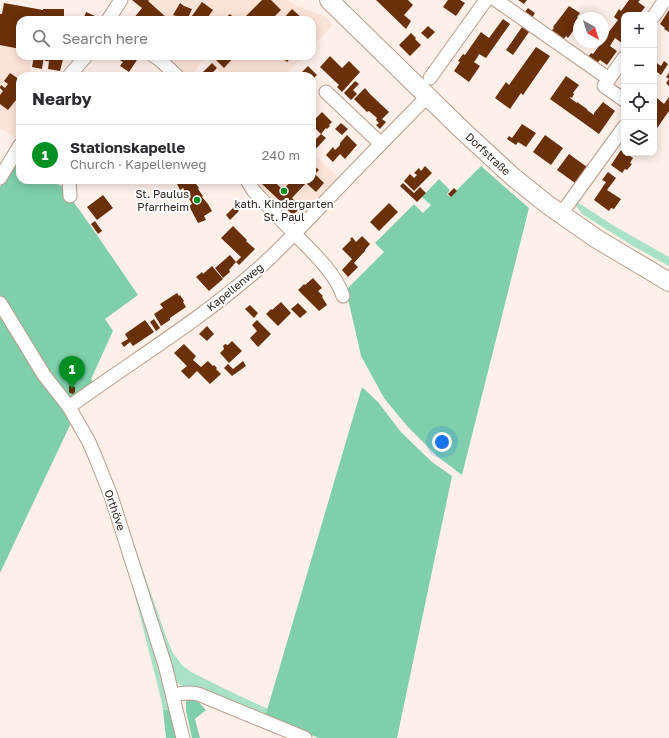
<!DOCTYPE html>
<html lang="en">
<head>
<meta charset="utf-8">
<style>
  :root { --surface:#fff; --page:#f7f7f7; --text:#2b2b33; --muted:#7c7c81; --line:#e1e1e2; --accent:#009023 }
  body { margin:0; font-family:"Golos Text",sans-serif; background:var(--page); color:var(--text) }
  .controls { position:absolute; right:12px; top:12px; display:grid; overflow:hidden; border-radius:8px; box-shadow:0 2px 10px #0003 }
  .controls button { width:36px; height:36px; display:grid; place-items:center; padding:0; border:0; border-bottom:1px solid var(--line); background:var(--surface); color:var(--text); font:20px sans-serif }
  .compass { position:absolute; left:573px; top:12px; width:36px; height:36px; border-radius:50%; background:var(--surface); box-shadow:0 2px 10px #0003; rotate:141deg }
  .you { position:absolute; left:442px; top:442px; width:14px; height:14px; margin:-10px; border:3px solid #fff; border-radius:50%; background:#1a73e8; box-shadow:0 0 0 6px #1a73e833 }
  .badge { display:grid; place-items:center; width:26px; height:26px; border-radius:50%; background:var(--accent); color:#fff; font-size:13px; font-weight:700 }
  .pin { position:absolute; translate:-50% -33px; filter:drop-shadow(0 1px 2px #0008) }
  .pin::after { content:''; position:absolute; top:21px; width:14px; height:12px; background:inherit; clip-path:polygon(0 0,100% 0,50% 100%) }
  .list { margin:0; padding:0; list-style:none }
  h2 { display:flex; justify-content:space-between; align-items:center; height:52px; margin:0; padding:0 16px; font-size:17px }
  h2 small { font-size:13px; font-weight:400; color:var(--muted) }
  .list li { display:grid; grid-template-columns:26px 1fr auto; gap:12px; align-items:center; box-sizing:border-box; height:60px; padding:0 16px; border-top:1px solid var(--line) }
  .list b { display:block; font-size:15px; white-space:nowrap }
  .list p { margin:0; font-size:13px; white-space:nowrap; color:var(--muted) }
  .list em { font-size:13px; font-style:normal; color:var(--muted) }
  .icon { flex:none; width:22px; height:22px; fill:none; stroke:currentColor; stroke-width:2; stroke-linecap:round; stroke-linejoin:round }
  .map { position:relative; flex:none; width:669px; height:738px; overflow:hidden }
  .search { position:absolute; background:var(--surface); box-shadow:0 2px 10px #0003; left:16px; top:16px; width:300px; height:44px; display:flex; align-items:center; gap:10px; box-sizing:border-box; padding:0 14px; border-radius:12px; color:var(--muted); font-size:15px }
  .panel { position:absolute; background:var(--surface); box-shadow:0 2px 10px #0003; left:16px; top:72px; width:300px; height:112px; border-radius:12px }
  .map>svg:first-child { display:block }
  .built { fill:#fce3d7 }
  .green { fill:#a9e1c6 }
  .forest { fill:#7ecfaa }
  .building { fill:#6a3009 }
  .lines { fill:none; stroke-linecap:round; stroke-linejoin:round }
  .street-casing { stroke:#ba9b8b; stroke-width:15 }
  .secondary-casing { stroke:#ba9b8b; stroke-width:20 }
  .street { stroke:#fff; stroke-width:13 }
  .secondary { stroke:#fff; stroke-width:18 }
  .poi-dot { fill:#009023; stroke:#fff; stroke-width:1.5 }
  .labels { text-anchor:middle; stroke-width:4; stroke-linejoin:round; paint-order:stroke }
  .street-label { font-size:11px; fill:#2d211b; stroke:#fff }
  .poi-label { font-size:11px; fill:#2d211b; stroke:#fff; text-anchor:end }
</style>
</head>
<body>
<div class="map">
<svg width="669" height="738" viewBox="0 0 669 738">
  <rect width="100%" height="100%" fill="#fef0e9"/>
  <g class="built">
    <path d="M133,0H288L297,6L324,16L333,25L312,47V20H156L131,2Z"/>
    <path d="M3,3L33,8V20H20V56H31L30,72L40,76H20V136L18,139L0,128V13H1Z"/>
    <path d="M165,56H303L284,76H230L225,71L222,73L205,57L191,76H186Z"/>
    <path d="M312,152L339,178L299,220L296,222L290,220L258,187L254,180H312Z"/>
  </g>
  <g class="green">
    <path d="M577,202L616,227L669,257V266L633,246L582,214L576,206Z"/>
    <path d="M90,438L95,439L113,485L167,639L173,653L182,665L191,672L223,688L268,709L265,719L180,685L173,679Z"/>
    <path d="M96,465L174,710H163L161,699L124,553Z"/>
  </g>
  <g class="forest">
    <path d="M17,160L20,162V180H50L63,187L97,235L138,295L105,319L113,331L91,379L94,384L69,399L48,373L0,297V187Z"/>
    <path d="M481,166L529,208L462,475L438,457L407,426L384,398L361,356L346,290L384,252L375,243L414,204L423,213L431,205L422,197L439,179L450,190L447,194L450,197Z"/>
    <path d="M0,311L72,421L0,573Z"/>
    <path d="M362,387L378,402L401,432L432,462L452,476L397,738H319L265,717Z"/>
    <path d="M190,698H195L206,710L195,719L200,738H192L186,711V701Z"/>
    <path d="M163,710H171L177,738H166Z"/>
  </g>
  <g class="building">
    <path d="M132,0H149L148,1L167,18L165,20H134L133,19L142,8Z"/>
    <path d="M262,0H271L281,10L271,20H242Z"/>
    <path d="M376,0H408L413,5L404,15L411,21L406,29Z"/>
    <path d="M448,0H460L465,3L456,16L443,7Z"/>
    <path d="M518,0H527L524,4Z"/>
    <path d="M629,0H640L638,2L645,7L639,15H624V40L622,43L615,38L610,46L617,51L607,65L600,60L597,63L588,57L591,53L593,54L602,42H603V37L604,36L605,37L608,33L618,20L614,17L619,9L621,11Z"/>
    <path d="M202,2L213,10L206,20H189Z"/>
    <path d="M4,3L43,10V9H64V20H42V19L33,17V20H20V49L0,45V14H2Z"/>
    <path d="M180,3L184,6L192,9L187,20L173,15Z"/>
    <path d="M569,6L580,13L577,17L579,18V23L578,24L579,25V28L578,29L576,27L568,38L566,36L563,40L551,31L554,28L553,27Z"/>
    <path d="M528,8L535,13L532,18L525,12Z"/>
    <path d="M292,9L304,20H286L284,18Z"/>
    <path d="M669,10V32L664,29L665,28L660,24Z"/>
    <path d="M86,12L102,19L101,20H83Z"/>
    <path d="M230,14L236,20H223Z"/>
    <path d="M503,19L510,24L486,58L479,54L477,58L474,62L480,66L469,82L454,71L460,62L458,61L463,54L465,55L481,32L489,38Z"/>
    <path d="M428,26L435,32L428,39L421,33Z"/>
    <path d="M522,27L529,32L513,55L506,50Z"/>
    <path d="M411,33L416,38L415,39L421,45L410,56L399,45Z"/>
    <path d="M536,47L550,56L523,95L521,93L510,109L495,98L506,82L509,85Z"/>
    <path d="M34,56H44L42,69L32,67Z"/>
    <path d="M46,56H64L60,71L48,69L49,61H45Z"/>
    <path d="M111,56H138L139,57L129,72L120,66L123,62L115,57L114,58Z"/>
    <path d="M212,56H235L224,68Z"/>
    <path d="M280,56H293L287,62Z"/>
    <path d="M330,56L342,68L349,61L360,72L342,92L337,87L339,85L320,67Z"/>
    <path d="M654,61L661,66L664,61L668,64L661,75L657,72L654,76Z"/>
    <path d="M212,63L217,68L210,75L211,76H199Z"/>
    <path d="M308,66L317,75L312,80V76H302L300,74Z"/>
    <path d="M10,73L20,80V103L16,100L8,110L0,104V95L3,91L0,88V87L1,85L5,88L8,84L4,81Z"/>
    <path d="M669,73V86L666,83L669,79L666,77Z"/>
    <path d="M566,76L579,85L573,93L574,94L572,98L571,97L570,98L577,103V102L587,109V110L594,115V113L603,102L615,111L599,134L550,99Z"/>
    <path d="M355,81L359,84L353,90L357,94L351,100L344,93Z"/>
    <path d="M365,88L370,94L389,112L382,119L386,122L380,129L376,125L379,123L376,120L377,118L369,111L367,112L354,99Z"/>
    <path d="M669,97V111L655,131L657,132L654,136V102L657,98L664,104Z"/>
    <path d="M322,112L332,122L329,125L330,126L327,129L326,128L321,134L326,138L312,153V143L321,134L312,125V122Z"/>
    <path d="M341,123L348,129L342,135L335,129Z"/>
    <path d="M522,124L536,133L526,147L518,142L516,145L507,139L509,136L512,138Z"/>
    <path d="M347,135L357,145L345,159L340,154L333,162L326,155L333,147L335,150L340,145V143Z"/>
    <path d="M545,135L563,148L551,165L533,152Z"/>
    <path d="M621,150L633,158L630,163L632,164L627,170L625,169L622,173L611,165Z"/>
    <path d="M569,154L587,167L575,183L557,170Z"/>
    <path d="M312,164L319,170L315,174L324,183L316,192L306,183L292,198L301,207L293,215L279,202L280,201L262,184L266,180H273L283,190L292,180H312Z"/>
    <path d="M425,166L432,173L414,191L404,181L410,174L414,178L417,175L414,173L419,168L421,171Z"/>
    <path d="M608,172L616,178L607,190L621,199L614,209L611,208L609,211L594,200L606,182L602,180Z"/>
    <path d="M183,180H193L199,188L198,189L203,196L202,197L208,204L212,211L204,216L206,220L198,223L189,206L192,204L183,188L180,190L177,184Z"/>
    <path d="M403,183L414,193L420,187L426,193L417,202L400,186Z"/>
    <path d="M454,188L457,191L451,197L448,194Z"/>
    <path d="M103,195L113,208L97,220L87,207Z"/>
    <path d="M389,203L398,212L379,231L370,222Z"/>
    <path d="M234,207L239,211L230,220L226,215Z"/>
    <path d="M95,221L102,231L98,234L91,224Z"/>
    <path d="M233,226L247,240L246,241L255,249L239,265L236,262L229,270L230,272L223,278L215,268L230,255L236,262L241,257L221,238Z"/>
    <path d="M362,236L370,244L365,250V251L354,263L358,267L348,277L342,270L352,259L342,249L351,240L350,239L352,237L356,242Z"/>
    <path d="M212,266L223,279L209,291L196,277L202,272L203,274Z"/>
    <path d="M313,278L322,288L318,291L323,296L322,297L327,305L319,311L298,290L304,284L305,285Z"/>
    <path d="M177,293L179,296L180,295L184,301L183,302L186,307L170,318V320L161,326L154,314L163,308L160,304Z"/>
    <path d="M281,302L291,313L278,326L266,314L271,309L272,310Z"/>
    <path d="M298,303L307,312L300,318L291,309Z"/>
    <path d="M250,305L258,313L254,318L245,309Z"/>
    <path d="M154,319L160,328L156,331L150,322Z"/>
    <path d="M145,320L154,332L133,346L130,342L124,347L121,343L128,339L125,334Z"/>
    <path d="M257,320L271,334L258,347L250,338L257,331L252,325Z"/>
    <path d="M207,326L214,334L207,341L199,334Z"/>
    <path d="M232,341L242,351L229,363L220,353L224,349L223,346L225,344L228,345Z"/>
    <path d="M184,344L196,356L193,360L201,367L208,361L213,366L214,365L217,368L216,369L221,374L210,384L197,371L189,379L181,371L187,366L174,353Z"/>
    <path d="M243,361L246,366L232,376L224,368L228,364L233,369Z"/>
    <path d="M69,386L75,387V392L73,394L70,393L69,392Z"/>
  </g>
  <g class="lines">
    <g class="street-casing">
      <g id="street">
        <path d="M496,0L609,79"/>
        <path d="M654,16L665,0"/>
        <path d="M108,20L121,0"/>
        <path d="M154,56L160,60L177,76"/>
        <path d="M624,58L604,86L624,100"/>
        <path d="M69,76L86,56"/>
        <path d="M430,78L486,0"/>
        <path d="M326,92L381,144"/>
        <path d="M0,178L20,145"/>
        <path d="M69,180L70,196"/>
        <path d="M247,180L253,190C265,203 277,216 289,228C307,247 335,271 343,296"/>
        <path d="M561,214L624,127"/>
        <path d="M0,303L44,375L69,407L89,442L95,456L111,496L165,665L183,738"/>
        <path d="M69,407C132,361 199,321 258,269C288,242 315,212 343,183C371,154 399,125 428,96"/>
        <path d="M173,695C182,693 189,692 198,694L305,738"/>
      </g>
    </g>
    <g class="secondary-casing">
      <path id="secondary" d="M329,0L461,129L513,177L548,205L597,239L669,282"/>
    </g>
    <use href="#street" class="street"/>
    <use href="#secondary" class="secondary"/>
  </g>
  <g class="poi-dot">
    <circle cx="284" cy="191" r="4"/>
    <circle cx="197" cy="200" r="4"/>
  </g>
  <g class="labels">
    <g class="street-label">
      <text transform="translate(488 154) rotate(43)" y="4">Dorfstraße</text>
      <text transform="translate(235 287) rotate(-39)" y="4">Kapellenweg</text>
      <text transform="translate(115 510) rotate(71)" y="4">Orthöve</text>
    </g>
    <g class="poi-label">
      <text x="189" y="198">St. Paulus<tspan x="189" dy="13">Pfarrheim</tspan></text>
      <text x="284" y="208" text-anchor="middle">kath. Kindergarten<tspan x="284" dy="13">St. Paul</tspan></text>
    </g>
  </g>
</svg>
<div class="controls">
<button>+</button>
<button>−</button>
<button><svg class="icon" aria-label="locate" viewBox="0 0 24 24"><circle cx="12" cy="12" r="6"/><path d="M12 2v4M12 18v4M2 12h4M18 12h4"/></svg></button>
<button><svg class="icon" aria-label="layers" viewBox="0 0 24 24"><path d="M12 4l9 5-9 5-9-5zM3 14l9 5 9-5"/></svg></button>
</div>
<svg class="compass" viewBox="-18 -18 36 36"><path d="M0-13l5 13h-10z" fill="#e53935"/><path d="M0 13l5-13h-10z" fill="#7c7c81"/></svg>
<div class="you"></div>
<div class="pin badge" style="left:72px;top:389px">1</div>
<div class="search"><svg class="icon" aria-label="search" viewBox="0 0 24 24"><circle cx="10" cy="10" r="6"/><path d="M15 15l6 6"/></svg>Search here</div>
<section class="panel">
<h2>Nearby<small></small></h2>
<ul class="list">
<li><span class="badge">1</span><div><b>Stationskapelle</b><p>Church · Kapellenweg</p></div><em>240 m</em></li>
</ul>
</section>
</div>
</body>
</html>
